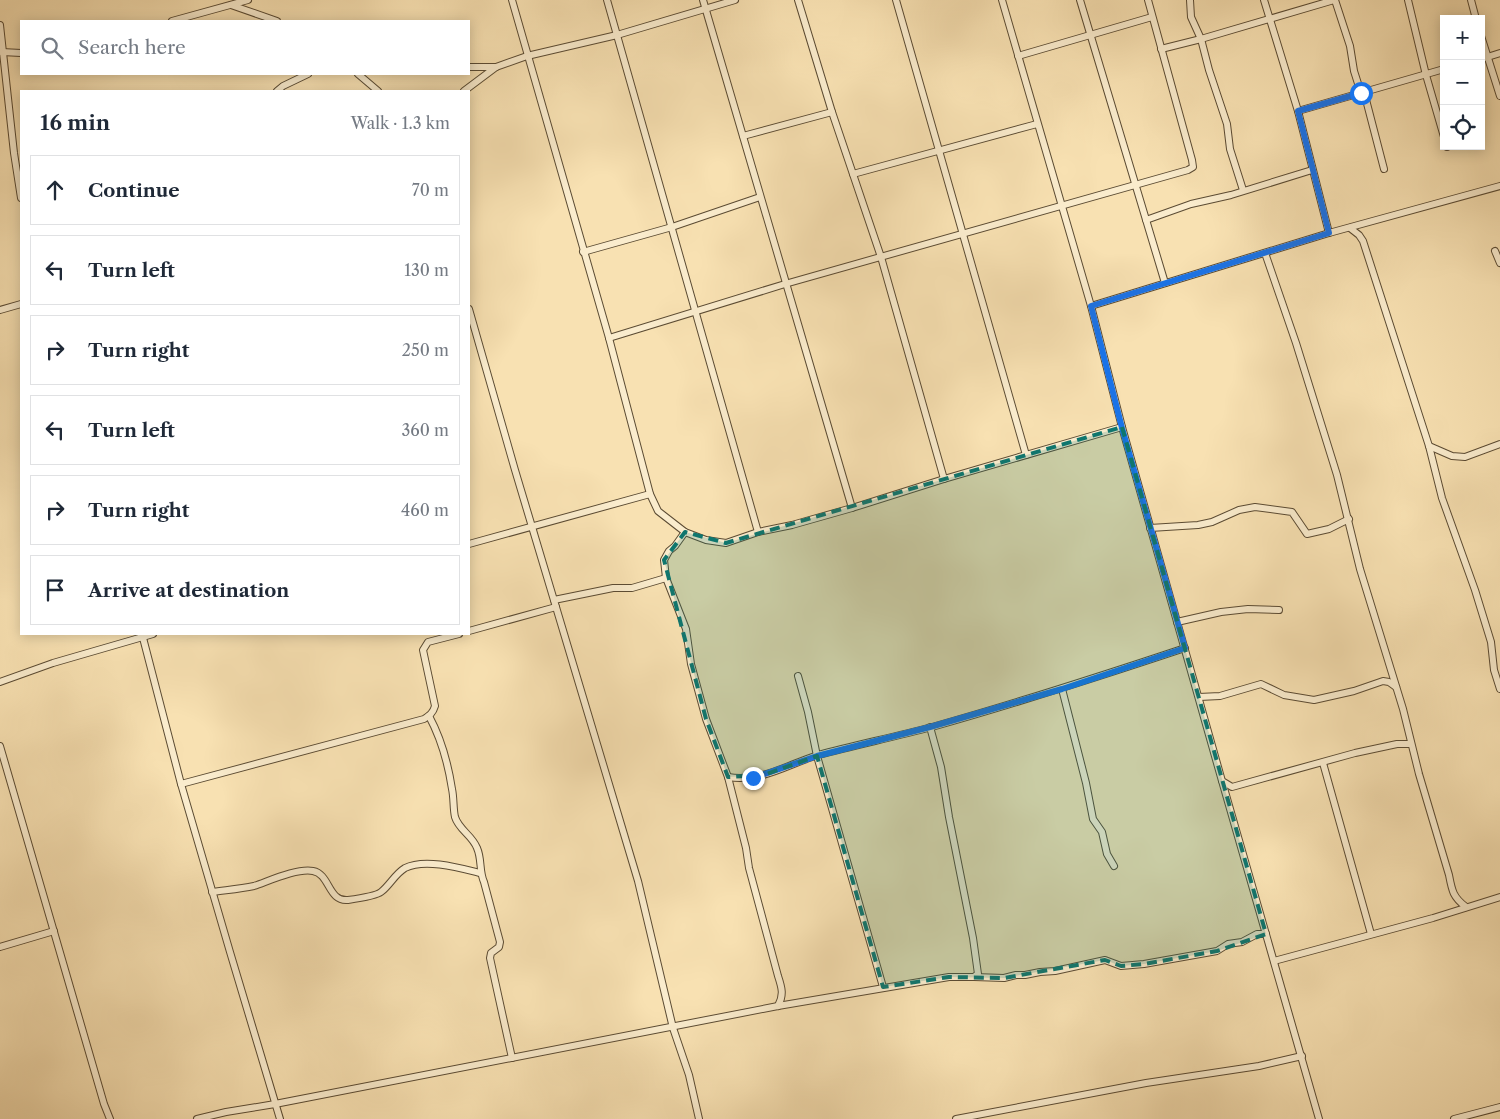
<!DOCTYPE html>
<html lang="en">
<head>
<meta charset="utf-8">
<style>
  :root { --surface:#fff; --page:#f6f6f7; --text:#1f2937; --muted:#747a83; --line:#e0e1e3 }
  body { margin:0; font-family:"Libre Caslon Text",serif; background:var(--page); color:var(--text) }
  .controls { position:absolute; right:15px; top:15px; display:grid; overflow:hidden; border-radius:0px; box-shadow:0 2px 12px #0003 }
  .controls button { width:45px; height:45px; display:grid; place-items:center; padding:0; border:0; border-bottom:1px solid var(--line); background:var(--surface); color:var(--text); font:25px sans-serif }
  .stop { position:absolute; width:15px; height:15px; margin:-11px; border:4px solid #1a73e8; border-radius:50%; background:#fff }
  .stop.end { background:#1a73e8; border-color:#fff; box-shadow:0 1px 5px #0008 }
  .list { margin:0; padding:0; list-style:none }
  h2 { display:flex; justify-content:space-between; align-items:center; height:65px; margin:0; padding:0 20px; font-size:21px }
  h2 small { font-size:16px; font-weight:400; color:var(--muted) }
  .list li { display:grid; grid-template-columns:32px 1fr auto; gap:15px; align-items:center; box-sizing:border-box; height:70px; margin:0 10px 10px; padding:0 10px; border:1px solid var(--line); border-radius:0px }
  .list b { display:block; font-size:19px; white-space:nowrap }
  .list em { font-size:16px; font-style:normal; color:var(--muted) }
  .icon { flex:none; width:28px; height:28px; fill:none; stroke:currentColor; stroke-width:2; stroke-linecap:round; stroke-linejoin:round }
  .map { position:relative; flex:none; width:1500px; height:1119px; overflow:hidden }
  .search { position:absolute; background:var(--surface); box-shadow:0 2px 12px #0003; left:20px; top:20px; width:450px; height:55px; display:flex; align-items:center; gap:12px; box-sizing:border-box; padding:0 18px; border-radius:0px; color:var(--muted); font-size:19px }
  .panel { position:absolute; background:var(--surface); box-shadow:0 2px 12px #0003; left:20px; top:90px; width:450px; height:545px; border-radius:0px }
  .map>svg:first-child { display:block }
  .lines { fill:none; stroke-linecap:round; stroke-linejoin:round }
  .street-casing { stroke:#5b4b33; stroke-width:8 }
  .street { stroke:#faeccd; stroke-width:6 }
  .route { stroke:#1a73e8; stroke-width:6 }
  .marked { fill:#0f766e; fill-opacity:0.2; stroke:#0f766e; stroke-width:4; stroke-dasharray:10 6; stroke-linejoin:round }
</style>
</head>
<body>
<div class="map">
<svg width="1500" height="1119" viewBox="0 0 1500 1119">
  <rect width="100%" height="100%" fill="#f8e1b2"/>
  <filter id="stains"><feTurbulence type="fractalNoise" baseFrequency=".004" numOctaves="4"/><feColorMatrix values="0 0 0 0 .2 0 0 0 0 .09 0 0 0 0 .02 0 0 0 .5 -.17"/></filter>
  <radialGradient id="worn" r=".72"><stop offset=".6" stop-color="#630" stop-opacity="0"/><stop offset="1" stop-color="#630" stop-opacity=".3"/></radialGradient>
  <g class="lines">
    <g class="street-casing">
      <g id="street">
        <path d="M512,0L609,338L650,494L658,511L685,532L706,540L726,543L758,532L792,525L852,508L944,479L1122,427"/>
        <path d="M607,0L758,532"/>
        <path d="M703,0L852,508"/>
        <path d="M798,0L832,112L881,257L944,479"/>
        <path d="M896,0L1026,455"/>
        <path d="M1002,0L1091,306L1122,427L1222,781L1232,787L1355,753L1397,744H1411"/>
        <path d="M1080,0L1165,283"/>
        <path d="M1190,0L1191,17L1201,39L1209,70L1227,124L1230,149L1243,190"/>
        <path d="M1264,0L1298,111L1329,233L1500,186"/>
        <path d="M1335,0L1350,46L1354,71L1361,93"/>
        <path d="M1408,0L1426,75L1444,137"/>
        <path d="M1471,0L1476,19"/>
        <path d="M231,5L277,21"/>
        <path d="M172,21L248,0"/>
        <path d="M0,25L14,153L21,198"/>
        <path d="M1481,36L1500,96"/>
        <path d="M1161,49L1201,39L1334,0"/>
        <path d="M2,52L21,53"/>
        <path d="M1018,56L1152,17"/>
        <path d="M1481,59L1500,53"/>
        <path d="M469,67H496"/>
        <path d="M358,74L378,91"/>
        <path d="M277,91L283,86L308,74"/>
        <path d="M464,91L496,67L527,56L617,35L735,0"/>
        <path d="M1364,92L1384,169"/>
        <path d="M1298,111L1444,69"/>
        <path d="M743,136L832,112"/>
        <path d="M1447,146V147"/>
        <path d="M853,174L1037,124"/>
        <path d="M1146,220L1191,204L1231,195L1312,170"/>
        <path d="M1350,228L1359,235L1363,241L1429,446L1442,498L1475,590L1491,642L1494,670L1500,689"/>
        <path d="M1495,251L1500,263"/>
        <path d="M583,252L672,227L760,197"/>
        <path d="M1265,253L1296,343L1337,475L1360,569L1403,709L1419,774L1449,875C1452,891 1453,897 1466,907"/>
        <path d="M1091,306L1329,233"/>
        <path d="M469,309L515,470L638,881L673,1028L689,1075L699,1119"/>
        <path d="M0,310L21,304"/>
        <path d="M609,338L785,284L1188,170L1193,167L1192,160L1148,0"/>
        <path d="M1429,446L1452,456L1465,457L1500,444"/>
        <path d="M1150,528L1198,525L1212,522L1239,510L1255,507L1292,512L1307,534L1329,529L1349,519"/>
        <path d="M685,532L675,546L669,551L664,560L666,578L686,629L691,664L706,719L728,777L746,848L749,868L778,976C782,988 784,995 778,1006"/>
        <path d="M469,544L650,494"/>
        <path d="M554,600L613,588H632L666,578"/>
        <path d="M1177,622L1221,612L1248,609L1279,610"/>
        <path d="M469,631L556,607"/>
        <path d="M142,634L181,784L230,952L280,1119"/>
        <path d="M798,676L808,712L817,756L883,987"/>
        <path d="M0,682L53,663L153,634"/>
        <path d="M1062,689L1086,783L1093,819L1102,832L1107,854L1114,866"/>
        <path d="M1199,697L1220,696L1261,684L1284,695L1314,700L1354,691L1383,681L1389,682L1396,687"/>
        <path d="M429,716C442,740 448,763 452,789C454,798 453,808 455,817C459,830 472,835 477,848C482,859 479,871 484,882L500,942L499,947L491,953L490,958L512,1058"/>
        <path d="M0,746L104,1104L110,1119"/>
        <path d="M1323,763L1371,934"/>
        <path d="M728,777C763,782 786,765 818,755C856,745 894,737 932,727C1017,703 1101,676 1185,648"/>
        <path d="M1222,781L1319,1119"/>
        <path d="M181,784L424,719C430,715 433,713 435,706L423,650L428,642L459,634"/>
        <path d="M212,892C226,890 240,889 254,886C269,881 297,868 313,871C330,874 328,902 348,900C355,899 376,896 381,892C390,885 395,874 405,868C425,858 460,868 480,873"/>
        <path d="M0,947L54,931"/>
        <path d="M1274,961L1433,918L1500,897"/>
        <path d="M974,977L1004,978L1016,975H1025L1040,972L1055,971L1105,960L1121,966L1144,964L1217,951L1228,944L1242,942L1257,934H1266"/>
        <path d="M197,1119L226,1112L275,1104L778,1006L949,977H974L978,974L973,938L949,817L941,767L930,727"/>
        <path d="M956,1119L1146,1083L1259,1066L1302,1056"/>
        <path d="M1454,1119L1500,1107"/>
      </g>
    </g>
    <use href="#street" class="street"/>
  </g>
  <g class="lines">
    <path class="route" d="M753,778L817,756L930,727L1062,689L1185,648L1122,428L1091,306L1329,233L1298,111L1361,93"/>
  </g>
  <path class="marked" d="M1122,427L1266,934L1217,951L1144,964L1121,966L1105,960L1004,978L949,977L883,987L817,756L764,775L728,777L706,719L664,560L685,532L726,543Z"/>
  <rect width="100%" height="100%" filter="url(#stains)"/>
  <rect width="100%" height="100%" fill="url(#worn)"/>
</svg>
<div class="controls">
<button>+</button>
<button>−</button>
<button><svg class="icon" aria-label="locate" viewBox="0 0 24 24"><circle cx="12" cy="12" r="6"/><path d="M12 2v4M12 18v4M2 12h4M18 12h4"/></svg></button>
</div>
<div class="stop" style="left:1361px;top:93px"></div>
<div class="stop end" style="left:753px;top:778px"></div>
<div class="search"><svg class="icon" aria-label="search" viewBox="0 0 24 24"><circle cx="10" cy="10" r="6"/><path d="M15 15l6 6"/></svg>Search here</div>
<section class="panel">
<h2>16 min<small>Walk · 1.3 km</small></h2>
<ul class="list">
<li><svg class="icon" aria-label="ahead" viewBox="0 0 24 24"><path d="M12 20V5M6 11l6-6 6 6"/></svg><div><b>Continue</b></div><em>70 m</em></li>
<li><svg class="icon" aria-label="left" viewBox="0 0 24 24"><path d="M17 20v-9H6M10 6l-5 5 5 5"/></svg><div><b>Turn left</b></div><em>130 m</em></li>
<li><svg class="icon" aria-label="right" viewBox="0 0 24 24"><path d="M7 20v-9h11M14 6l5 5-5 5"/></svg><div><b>Turn right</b></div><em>250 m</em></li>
<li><svg class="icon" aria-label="left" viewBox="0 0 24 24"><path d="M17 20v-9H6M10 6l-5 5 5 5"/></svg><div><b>Turn left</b></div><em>360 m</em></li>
<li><svg class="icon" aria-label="right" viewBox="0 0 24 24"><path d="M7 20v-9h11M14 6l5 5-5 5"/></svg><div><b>Turn right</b></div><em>460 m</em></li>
<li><svg class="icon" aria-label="arrive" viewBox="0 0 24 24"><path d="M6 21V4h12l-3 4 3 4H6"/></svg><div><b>Arrive at destination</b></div></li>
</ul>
</section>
</div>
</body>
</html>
